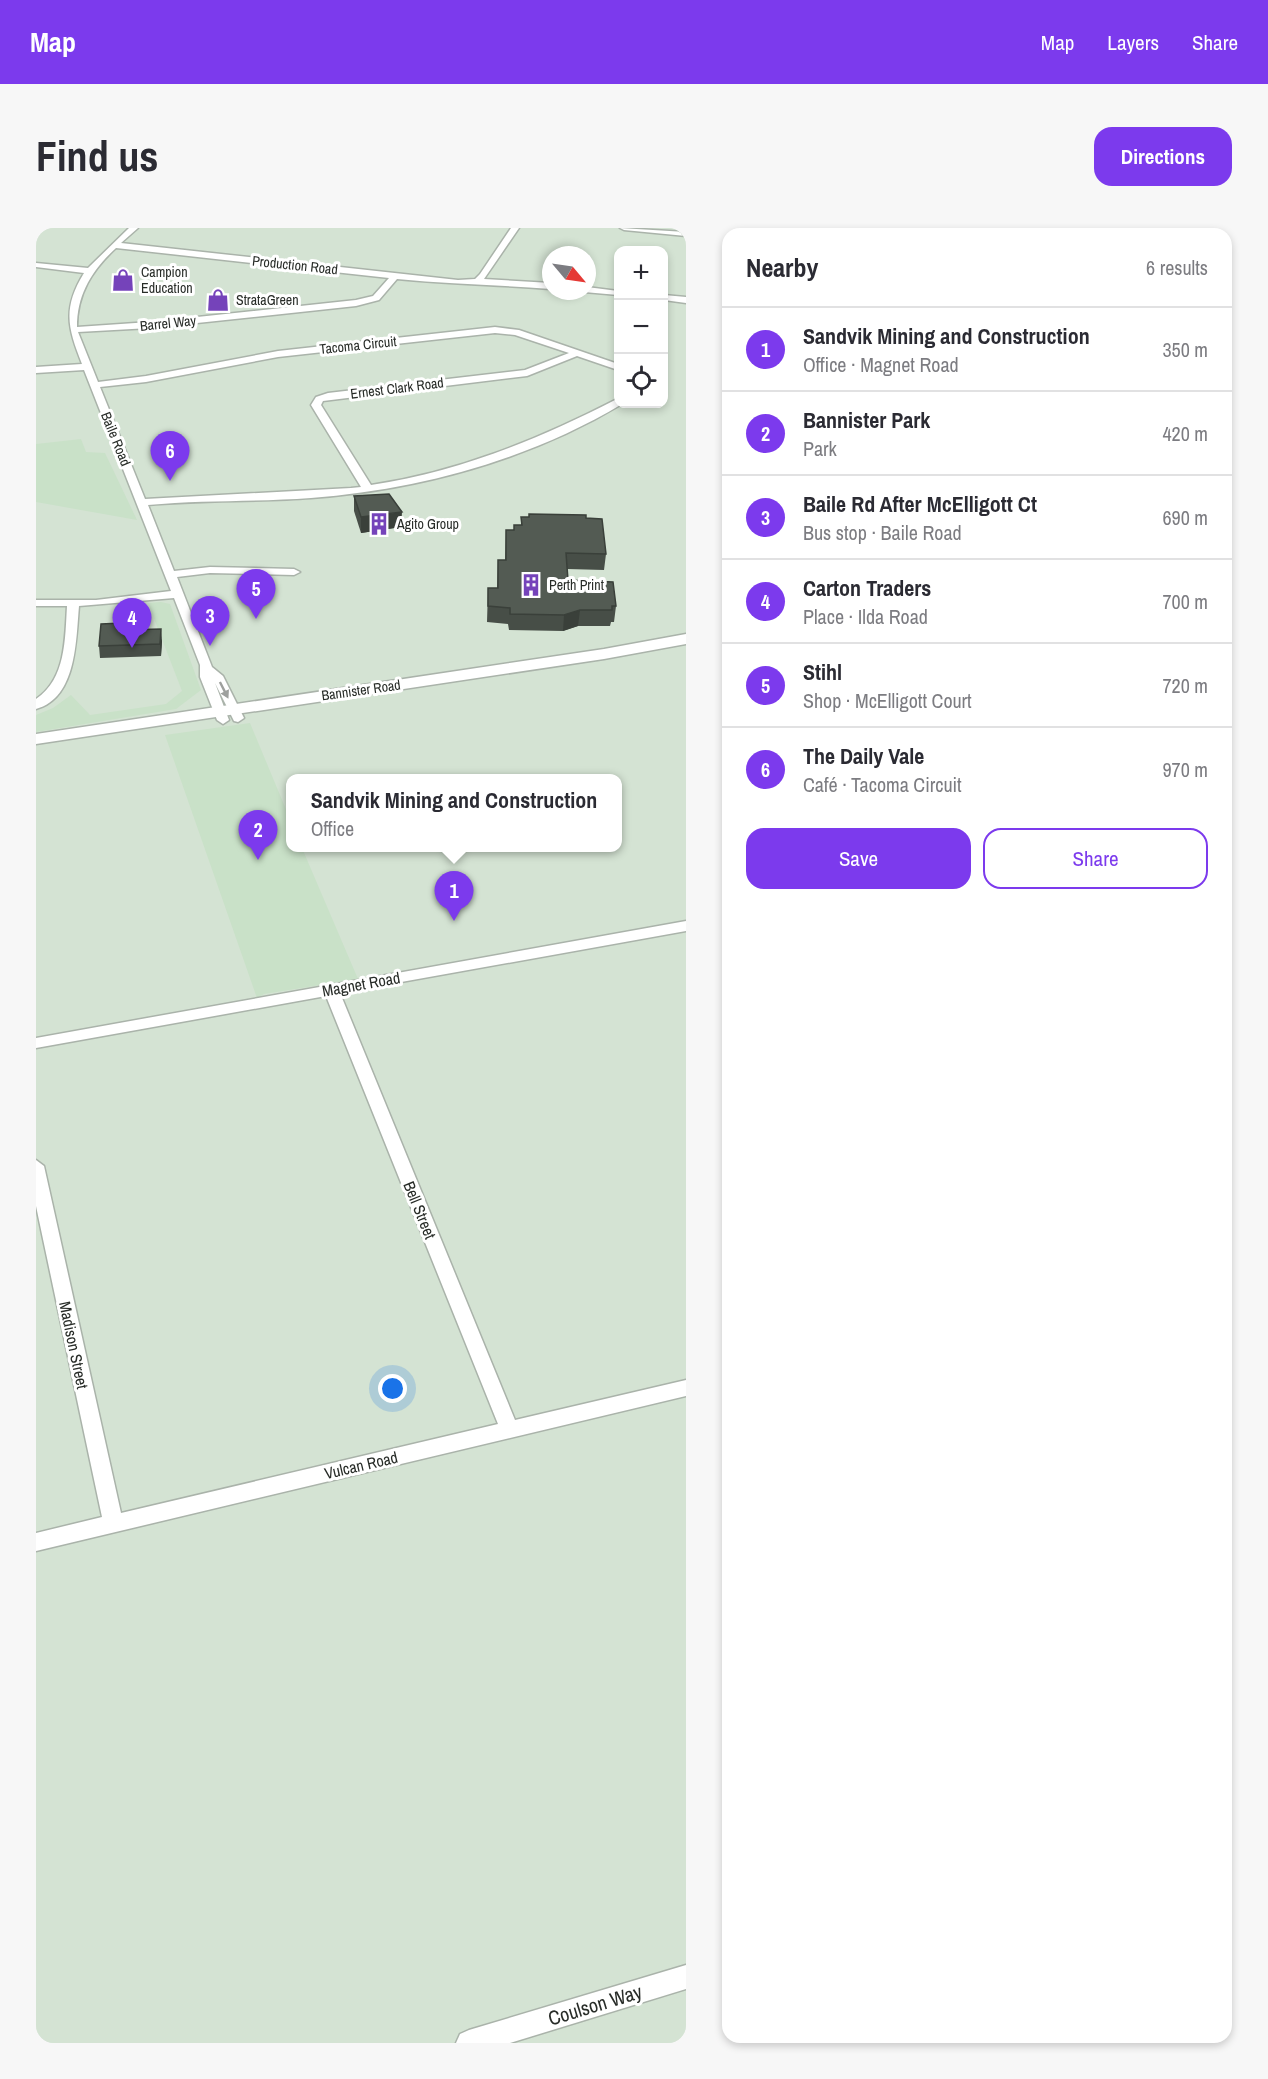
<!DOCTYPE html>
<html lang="en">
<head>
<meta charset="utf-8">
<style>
  :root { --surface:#fff; --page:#f7f7f7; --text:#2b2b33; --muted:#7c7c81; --line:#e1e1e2; --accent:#7c3aed }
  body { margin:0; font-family:"Archivo Narrow",sans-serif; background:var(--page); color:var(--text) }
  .controls { position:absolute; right:18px; top:18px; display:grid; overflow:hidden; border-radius:12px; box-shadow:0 3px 9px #0003 }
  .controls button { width:54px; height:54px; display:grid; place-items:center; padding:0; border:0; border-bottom:2px solid var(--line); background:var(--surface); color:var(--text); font:30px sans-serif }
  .compass { position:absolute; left:506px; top:18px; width:54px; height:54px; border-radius:50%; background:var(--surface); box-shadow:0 3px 9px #0003; rotate:119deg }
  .you { position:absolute; left:357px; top:1161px; width:21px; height:21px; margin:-15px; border:4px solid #fff; border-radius:50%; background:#1a73e8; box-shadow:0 0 0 9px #1a73e833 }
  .badge { display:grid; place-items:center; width:39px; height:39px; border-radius:50%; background:var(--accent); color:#fff; font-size:20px; font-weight:700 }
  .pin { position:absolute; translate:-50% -50px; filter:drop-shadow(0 2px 3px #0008) }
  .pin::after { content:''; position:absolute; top:32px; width:21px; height:18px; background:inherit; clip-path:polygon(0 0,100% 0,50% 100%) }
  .popup { position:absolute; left:250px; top:546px; width:336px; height:78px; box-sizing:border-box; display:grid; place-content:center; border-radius:12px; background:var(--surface); filter:drop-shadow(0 2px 4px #0005); font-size:20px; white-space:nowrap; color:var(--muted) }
  .popup b { font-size:22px; color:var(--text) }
  .popup::after { content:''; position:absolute; left:50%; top:100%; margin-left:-12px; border:12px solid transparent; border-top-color:var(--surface) }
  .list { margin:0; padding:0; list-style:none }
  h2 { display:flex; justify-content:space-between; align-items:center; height:78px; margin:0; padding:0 24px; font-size:26px }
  h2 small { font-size:20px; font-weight:400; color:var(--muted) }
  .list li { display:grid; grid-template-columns:39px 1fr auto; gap:18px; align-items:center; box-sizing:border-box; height:84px; padding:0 24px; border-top:2px solid var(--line) }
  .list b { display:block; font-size:22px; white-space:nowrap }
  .list p { margin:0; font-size:20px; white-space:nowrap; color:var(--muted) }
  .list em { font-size:20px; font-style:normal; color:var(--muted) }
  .actions { display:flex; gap:12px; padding:18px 24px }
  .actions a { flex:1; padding:14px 0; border:2px solid var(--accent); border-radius:18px; text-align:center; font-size:21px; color:var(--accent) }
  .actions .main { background:var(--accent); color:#fff }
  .icon { flex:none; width:33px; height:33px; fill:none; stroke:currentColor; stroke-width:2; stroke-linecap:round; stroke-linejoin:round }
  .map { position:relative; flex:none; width:650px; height:1815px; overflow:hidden; border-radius:18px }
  header { display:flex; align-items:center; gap:36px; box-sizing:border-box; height:84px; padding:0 30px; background:var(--accent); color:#fff }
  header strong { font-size:28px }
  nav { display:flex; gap:33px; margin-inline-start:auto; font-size:21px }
  .intro { display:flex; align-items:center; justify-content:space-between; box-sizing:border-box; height:144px; padding:0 36px }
  h1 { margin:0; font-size:42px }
  .button { padding:15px 27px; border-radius:18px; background:var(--accent); color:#fff; font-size:21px; font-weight:700 }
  main { display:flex; gap:36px; padding:0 36px }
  aside { flex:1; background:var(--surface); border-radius:18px; box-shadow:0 3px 9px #0003 }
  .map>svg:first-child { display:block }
  .built { fill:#d4e3d3; fill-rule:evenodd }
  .green { fill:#c9e1c8 }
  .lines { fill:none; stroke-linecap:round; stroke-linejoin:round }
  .minor-casing { stroke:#aab3aa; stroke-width:3 }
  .major-casing { stroke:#aab3aa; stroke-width:3 }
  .minor { fill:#fff; fill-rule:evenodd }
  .major { fill:#fff; fill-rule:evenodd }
  .wall { fill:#474e47 }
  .shaded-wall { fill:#3a403a }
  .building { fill:#535b53; stroke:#3a403a; stroke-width:1.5 }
  .oneway { fill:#9ea09e }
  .labels { text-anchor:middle; stroke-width:6; stroke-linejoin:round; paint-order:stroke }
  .far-street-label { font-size:14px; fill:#282c28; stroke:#fff }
  .far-poi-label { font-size:14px; fill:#282c28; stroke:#fff; text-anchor:start }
  .street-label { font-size:16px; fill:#282c28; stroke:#fff }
  .near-street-label { font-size:20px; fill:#282c28; stroke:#fff }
</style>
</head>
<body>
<header>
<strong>Map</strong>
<nav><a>Map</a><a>Layers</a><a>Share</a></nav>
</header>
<div class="intro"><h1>Find us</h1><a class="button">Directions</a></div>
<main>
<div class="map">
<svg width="650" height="1815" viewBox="0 0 650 1815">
  <rect width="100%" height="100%" fill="#e0e9e0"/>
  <path class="built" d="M0,0H650V1815H0ZM582,22H628V176H582ZM515,27H551V63H515ZM255,550H582V620H255Z"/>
  <g class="green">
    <path d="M45,211L50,224L69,225L101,292L0,274V216Z"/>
    <path d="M125,374L134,376L165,462L140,481L0,504V487L17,480L35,467L54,487L130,476L146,463L112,375Z"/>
    <path d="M214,495L254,591L255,620H266L322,751L228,766L221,770L129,507Z"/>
  </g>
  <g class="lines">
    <g class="minor-casing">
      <g id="minor">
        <path d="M93,0H102L85,15L422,52L439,51L444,46L475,0H483L448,51L515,55V61C463,57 413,56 361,51L343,72L320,78L114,100L42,104L62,154L110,148L242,123L459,99L483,102L582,136V142L541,128L491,148L287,173L285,177L335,257C422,244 501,212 579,172L582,171V176H586C493,232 382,262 275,270C221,274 166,272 112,277L138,343L174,339L258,341L264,344L258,347L174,345L141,349L176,439L187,448L208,490L202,494L198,493L179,455L193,492L187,496L181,492L164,449V437L138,370L43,378C40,411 41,470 0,481V471C30,451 29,411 31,378H0V372H60L135,363L48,142L0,145V139L46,136C32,100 26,81 48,45L0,39V35L52,40ZM80,20L353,50L337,68L320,72L114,94L41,99C41,66 56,42 80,20ZM459,105L479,107L533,125L489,142L292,165L280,169L275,177L325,259L315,260L109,271L64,159L110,154L242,129Z"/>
        <path d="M584,0L650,4V8L588,2Z"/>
        <path d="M551,59L582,63V67L548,64Z"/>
        <path d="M628,67L650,69V75L628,72Z"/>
        <path d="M650,693V703L304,765L479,1192L650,1152V1168L0,1323V1305L66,1289L0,978V932L8,938L85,1285L462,1196L290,768L0,820V810Z"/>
        <path d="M650,1737V1761L474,1815H420L424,1806L433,1802Z"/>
      </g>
    </g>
    <g class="major-casing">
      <path id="major" d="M650,406V416L568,431L0,516V506L568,421Z"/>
    </g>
    <use href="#minor" class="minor"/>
    <use href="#major" class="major"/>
  </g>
  <g class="wall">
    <path d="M318,268L365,299L325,305L318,283Z"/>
    <path d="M485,289L550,290L570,326L568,342L531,341L532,352L580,378L578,394H575L574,398H542L527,403L473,402L472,396L451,394L452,360H461L462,332H469L470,302H477L485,297Z"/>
    <path d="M86,395V402L126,413L125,428L64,430L63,418Z"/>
  </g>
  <g class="shaded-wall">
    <path d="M366,284L365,299L325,305V289Z"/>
    <path d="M544,382L542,398L527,403L528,387Z"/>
    <path d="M125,401L126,413L125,428L124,416Z"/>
  </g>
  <g class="building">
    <path d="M353,266L366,284L325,289L318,268Z"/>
    <path d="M493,286L550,287V290L566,291L570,326L530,325L532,352L577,354L580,378H576V382H544L528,387L474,386V380L452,378V360H462V332H470V302H478V297H486L485,289H493Z"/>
    <path d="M86,395L85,402L125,401L124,416L63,418L65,396Z"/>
  </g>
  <defs><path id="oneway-solid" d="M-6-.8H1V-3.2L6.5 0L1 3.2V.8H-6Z" transform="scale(1.5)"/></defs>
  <use class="oneway" href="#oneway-solid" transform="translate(188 462) rotate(63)"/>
  <defs>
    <g id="shop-bare" transform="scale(1.8)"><path d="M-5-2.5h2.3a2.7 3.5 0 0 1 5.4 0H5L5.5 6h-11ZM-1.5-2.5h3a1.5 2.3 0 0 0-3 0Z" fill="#7543ba" stroke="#fff" stroke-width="2.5" paint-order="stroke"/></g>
    <g id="building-bare" transform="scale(1.8)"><path d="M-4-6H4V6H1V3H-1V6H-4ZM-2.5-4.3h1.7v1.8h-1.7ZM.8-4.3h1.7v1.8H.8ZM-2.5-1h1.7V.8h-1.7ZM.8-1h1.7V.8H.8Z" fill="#7543ba" stroke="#fff" stroke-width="2.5" paint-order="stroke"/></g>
  </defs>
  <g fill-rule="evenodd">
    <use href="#shop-bare" x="87" y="52"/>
    <use href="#shop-bare" x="182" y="72"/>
    <use href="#building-bare" x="343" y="296"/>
    <use href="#building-bare" x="495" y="357"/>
  </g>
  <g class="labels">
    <g class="far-street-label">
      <text transform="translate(259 37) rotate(6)" y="5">Production Road</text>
      <text transform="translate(132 95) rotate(-6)" y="5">Barrel Way</text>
      <text transform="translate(322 117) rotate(-6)" y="5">Tacoma Circuit</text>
      <text transform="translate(361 160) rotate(-7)" y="5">Ernest Clark Road</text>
      <text transform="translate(80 211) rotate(68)" y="5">Baile Road</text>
      <text transform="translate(325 462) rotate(-8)" y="5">Bannister Road</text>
    </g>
    <g class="far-poi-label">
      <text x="105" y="49">Campion<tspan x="105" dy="16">Education</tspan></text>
      <text x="200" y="77">StrataGreen</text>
      <text x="361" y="301">Agito Group</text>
      <text x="513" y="362">Perth Print</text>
    </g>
    <g class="street-label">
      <text transform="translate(325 756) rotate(-10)" y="6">Magnet Road</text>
      <text transform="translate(384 982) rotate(68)" y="6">Bell Street</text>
      <text transform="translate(38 1117) rotate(78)" y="6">Madison Street</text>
      <text transform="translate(325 1237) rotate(-13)" y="6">Vulcan Road</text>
    </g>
    <g class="near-street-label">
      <text transform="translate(559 1777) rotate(-17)" y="7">Coulson Way</text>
    </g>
  </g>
</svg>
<div class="controls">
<button>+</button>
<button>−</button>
<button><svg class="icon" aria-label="locate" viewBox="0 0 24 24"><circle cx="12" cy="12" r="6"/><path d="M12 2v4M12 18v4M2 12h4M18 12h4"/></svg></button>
</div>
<svg class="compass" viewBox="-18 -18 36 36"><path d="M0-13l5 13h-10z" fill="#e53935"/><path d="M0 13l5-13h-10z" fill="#7c7c81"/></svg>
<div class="you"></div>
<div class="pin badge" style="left:418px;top:693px">1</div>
<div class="popup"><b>Sandvik Mining and Construction</b>Office</div>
<div class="pin badge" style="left:222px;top:632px">2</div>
<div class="pin badge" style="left:174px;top:418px">3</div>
<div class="pin badge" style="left:96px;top:420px">4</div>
<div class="pin badge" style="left:220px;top:391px">5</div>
<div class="pin badge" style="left:134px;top:253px">6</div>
</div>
<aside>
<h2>Nearby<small>6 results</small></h2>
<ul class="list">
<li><span class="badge">1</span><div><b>Sandvik Mining and Construction</b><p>Office · Magnet Road</p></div><em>350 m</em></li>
<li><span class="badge">2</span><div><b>Bannister Park</b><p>Park</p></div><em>420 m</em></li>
<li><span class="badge">3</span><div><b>Baile Rd After McElligott Ct</b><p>Bus stop · Baile Road</p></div><em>690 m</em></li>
<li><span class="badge">4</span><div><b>Carton Traders</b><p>Place · Ilda Road</p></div><em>700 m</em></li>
<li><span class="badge">5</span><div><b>Stihl</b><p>Shop · McElligott Court</p></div><em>720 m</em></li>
<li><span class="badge">6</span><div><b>The Daily Vale</b><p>Café · Tacoma Circuit</p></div><em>970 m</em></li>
</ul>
<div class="actions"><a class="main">Save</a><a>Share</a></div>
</aside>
</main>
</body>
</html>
